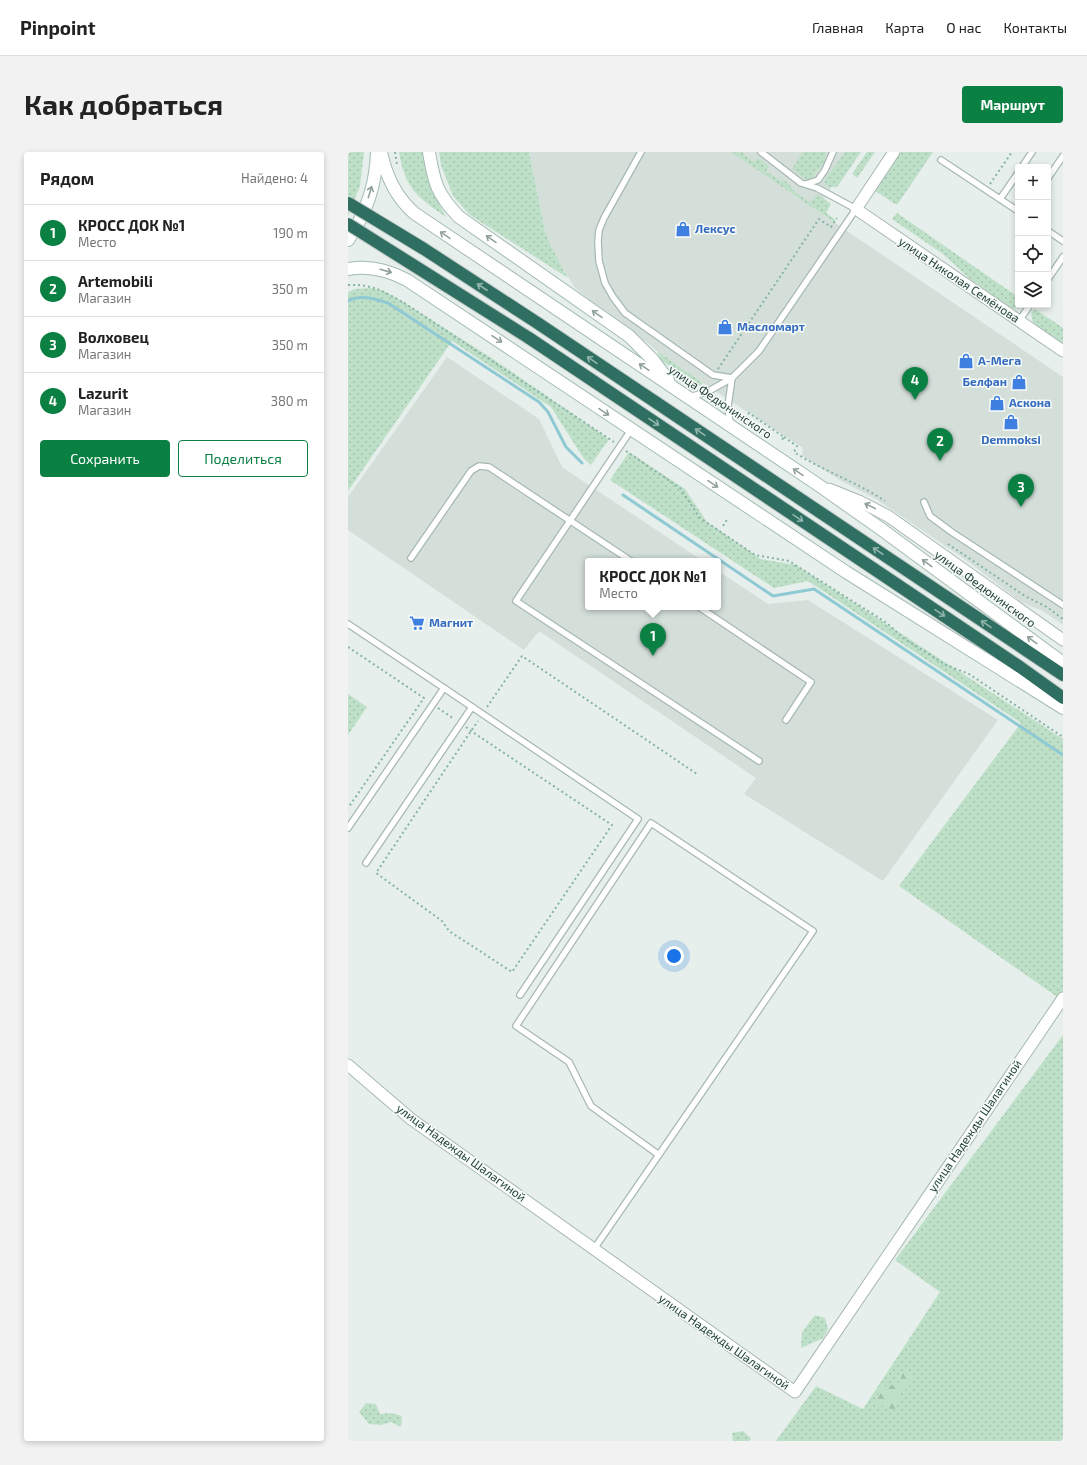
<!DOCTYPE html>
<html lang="ru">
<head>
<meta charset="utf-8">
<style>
  :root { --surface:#fff; --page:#f2f2f2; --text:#222; --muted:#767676; --line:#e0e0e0; --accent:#0b8043 }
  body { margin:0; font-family:"Exo 2",sans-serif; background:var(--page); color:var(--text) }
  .controls { position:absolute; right:12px; top:12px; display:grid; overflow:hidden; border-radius:4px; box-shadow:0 2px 6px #0003 }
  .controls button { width:36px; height:36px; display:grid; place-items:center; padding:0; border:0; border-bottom:1px solid var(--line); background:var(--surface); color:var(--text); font:20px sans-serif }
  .you { position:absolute; left:326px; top:804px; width:14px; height:14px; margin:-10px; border:3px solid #fff; border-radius:50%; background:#1a73e8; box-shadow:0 0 0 6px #1a73e833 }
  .badge { display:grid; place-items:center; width:26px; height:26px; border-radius:50%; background:var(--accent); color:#fff; font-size:13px; font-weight:700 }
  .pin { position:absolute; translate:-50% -33px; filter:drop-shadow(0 1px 2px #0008) }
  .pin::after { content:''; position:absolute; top:21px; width:14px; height:12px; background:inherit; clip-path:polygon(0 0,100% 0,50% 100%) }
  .popup { position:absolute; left:237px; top:406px; width:136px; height:52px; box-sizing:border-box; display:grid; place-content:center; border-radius:4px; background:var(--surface); filter:drop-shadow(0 1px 3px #0005); font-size:13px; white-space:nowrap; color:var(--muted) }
  .popup b { font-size:15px; color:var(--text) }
  .popup::after { content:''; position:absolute; left:50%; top:100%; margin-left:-8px; border:8px solid transparent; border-top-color:var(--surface) }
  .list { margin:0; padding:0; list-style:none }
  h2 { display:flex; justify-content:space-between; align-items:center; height:52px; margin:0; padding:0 16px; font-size:17px }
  h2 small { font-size:13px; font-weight:400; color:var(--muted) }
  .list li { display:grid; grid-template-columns:26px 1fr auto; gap:12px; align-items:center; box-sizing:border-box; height:56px; padding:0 16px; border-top:1px solid var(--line) }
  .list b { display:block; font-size:15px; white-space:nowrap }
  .list p { margin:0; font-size:13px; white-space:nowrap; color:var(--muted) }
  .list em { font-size:13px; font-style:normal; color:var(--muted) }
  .actions { display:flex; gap:8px; padding:12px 16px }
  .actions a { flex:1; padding:9px 0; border:1px solid var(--accent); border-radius:4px; text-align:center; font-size:14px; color:var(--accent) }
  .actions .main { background:var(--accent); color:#fff }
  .icon { flex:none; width:22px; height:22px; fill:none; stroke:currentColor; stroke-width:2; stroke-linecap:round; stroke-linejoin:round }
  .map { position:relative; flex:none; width:715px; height:1289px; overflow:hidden; border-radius:4px }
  header { display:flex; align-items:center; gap:24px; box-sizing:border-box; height:56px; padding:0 20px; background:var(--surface); border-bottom:1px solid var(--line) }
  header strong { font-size:19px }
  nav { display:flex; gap:22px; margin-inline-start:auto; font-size:14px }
  .intro { display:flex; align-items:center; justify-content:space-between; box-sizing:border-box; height:96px; padding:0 24px }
  h1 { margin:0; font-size:28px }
  .button { padding:10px 18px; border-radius:4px; background:var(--accent); color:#fff; font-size:14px; font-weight:700 }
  main { display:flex; gap:24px; padding:0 24px }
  aside { flex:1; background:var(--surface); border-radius:4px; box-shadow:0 2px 6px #0003 }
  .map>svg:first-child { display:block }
  .built { fill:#d4dfda }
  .green { fill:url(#green-dots) }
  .forest { fill:url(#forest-firs) }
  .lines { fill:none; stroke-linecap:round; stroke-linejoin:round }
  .stream { stroke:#8ec9d4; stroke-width:3 }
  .lane-casing { stroke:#a8b8b2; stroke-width:8 }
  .street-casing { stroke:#a8b8b2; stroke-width:13 }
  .secondary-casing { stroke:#a4bbb3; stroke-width:14 }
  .highway-casing { stroke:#c2cac8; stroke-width:14 }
  .path { stroke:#86b3a5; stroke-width:2; stroke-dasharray:2 3; stroke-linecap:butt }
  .lane { stroke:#fff; stroke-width:5.5 }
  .street { stroke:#fff; stroke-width:11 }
  .secondary { stroke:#fff; stroke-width:12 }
  .highway { stroke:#2f6f62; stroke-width:12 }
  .highway-bridge-casing { stroke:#c2cac8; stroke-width:14; stroke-linecap:butt }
  .highway-bridge { stroke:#2f6f62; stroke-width:12 }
  .oneway { stroke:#92a09c }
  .oneway2 { stroke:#93b5ae }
  .labels { text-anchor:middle; stroke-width:3; stroke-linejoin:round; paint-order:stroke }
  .shop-label { font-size:12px; font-weight:bold; fill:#366cbe; stroke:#f7fbf9; text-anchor:start }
  .street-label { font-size:12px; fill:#24423a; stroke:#f7fbf9 }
</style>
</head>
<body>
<header>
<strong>Pinpoint</strong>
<nav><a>Главная</a><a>Карта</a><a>О нас</a><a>Контакты</a></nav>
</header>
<div class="intro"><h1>Как добраться</h1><a class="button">Маршрут</a></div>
<main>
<aside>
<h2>Рядом<small>Найдено: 4</small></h2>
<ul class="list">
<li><span class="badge">1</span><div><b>КРОСС ДОК №1</b><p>Место</p></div><em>190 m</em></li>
<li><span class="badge">2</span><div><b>Artemobili</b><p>Магазин</p></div><em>350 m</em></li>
<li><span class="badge">3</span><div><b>Волховец</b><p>Магазин</p></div><em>350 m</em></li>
<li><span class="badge">4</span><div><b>Lazurit</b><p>Магазин</p></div><em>380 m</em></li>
</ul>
<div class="actions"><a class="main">Сохранить</a><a>Поделиться</a></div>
</aside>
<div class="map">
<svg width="715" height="1289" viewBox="0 0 715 1289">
  <defs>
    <pattern id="green-dots" width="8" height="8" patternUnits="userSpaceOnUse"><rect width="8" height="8" fill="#bfe0c8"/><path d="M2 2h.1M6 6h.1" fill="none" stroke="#a4c1ad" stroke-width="1.8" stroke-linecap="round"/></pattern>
    <pattern id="forest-firs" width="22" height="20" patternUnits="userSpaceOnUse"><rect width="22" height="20" fill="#bfe0c8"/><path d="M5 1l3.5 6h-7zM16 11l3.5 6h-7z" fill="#a4c1ad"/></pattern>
  </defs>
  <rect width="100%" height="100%" fill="#e6efeb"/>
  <g class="built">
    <path d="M181,0H508L468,58L715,225V473L695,459L673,450L618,408L528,347L495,330L454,304L455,296L355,231L309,199L286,180L243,149L227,136L213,113L203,94L197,79Z"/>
    <path d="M99,205L191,267L214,315L355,409H240V455H370V419L420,452L460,448L650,568L535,729L396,642L408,626L191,479L176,498L0,378V345Z"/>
  </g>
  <g class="green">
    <path d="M0,0H16L12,34L0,64Z"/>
    <path d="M51,0H74C78,23 87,44 98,65C69,45 57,36 51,0Z"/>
    <path d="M91,0H181L197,79L203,94L220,126L122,63L105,44L93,13Z"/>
    <path d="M383,0H396L395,2L406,10L410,6L421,14L418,19L433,29L437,28L448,41L462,50L470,42L483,52L478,61L488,68L486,70Z"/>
    <path d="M455,0H477L478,2L476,11L464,26L457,27L444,17Z"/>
    <path d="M497,0H513L489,35H481L478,34L476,29Z"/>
    <path d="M519,0H527L509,26L504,22Z"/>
    <path d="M553,0H585L549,53L527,39Z"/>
    <path d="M549,61L670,145V153H675L671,157L663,156L621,126L595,102L544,67Z"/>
    <path d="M22,136L36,139L52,148L145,207L261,287L243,313L236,307L203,255L104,189L0,339V140L7,137Z"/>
    <path d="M687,157L715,176V191L704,186L685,172L683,161Z"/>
    <path d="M309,199L355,231L352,234L314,209Z"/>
    <path d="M281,300L337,337L359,370L413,407L448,413L715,587V849L551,734L673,571L460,429L426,436L262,328Z"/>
    <path d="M0,542L19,555L0,583Z"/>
    <path d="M715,883V1289H428L468,1234L515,1257L592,1140L547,1108Z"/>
    <path d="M467,1163L477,1166L480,1177L475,1186L453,1196L454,1180Z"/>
    <path d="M18,1251L28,1252L32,1262L43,1261L54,1264L53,1275L43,1270L33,1273L21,1272L11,1260Z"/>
    <path d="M395,1279L403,1286L401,1289H385L384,1281Z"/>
  </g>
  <path class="forest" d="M554,1221L564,1222L563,1233L554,1239L546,1258L527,1251L532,1236L552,1231Z"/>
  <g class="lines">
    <g class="stream">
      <path d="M0,149C13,142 27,147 40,151L191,250L200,260L218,295L234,311"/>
      <path d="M275,343L425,444L466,437L715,603"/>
    </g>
    <g class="lane-casing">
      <g id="lane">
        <path d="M293,0L256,66L251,78L250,90L251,109L257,131L265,145L277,161L365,223L384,226L411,199L508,57L469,36L453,31L413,0"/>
        <path d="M593,8L670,59"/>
        <path d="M674,15L684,0"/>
        <path d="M700,26L715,4"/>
        <path d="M458,32L470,28L477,18L485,0"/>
        <path d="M652,47L670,21"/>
        <path d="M700,79L715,89"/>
        <path d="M700,127L715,105"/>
        <path d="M671,169L682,153"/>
        <path d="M341,245L359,240L384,226L380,254L382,272"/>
        <path d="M283,278L168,449L411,609"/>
        <path d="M576,350L582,364L605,381L715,453"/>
        <path d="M63,406L123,319L131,314L141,315L283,409"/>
        <path d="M351,455L463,530L438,568"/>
        <path d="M0,472L96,536L0,676"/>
        <path d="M96,536L290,667L172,843"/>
        <path d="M18,711L124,555"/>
        <path d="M246,1097L465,779L303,671L168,874L221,910L243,954L311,1003"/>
      </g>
    </g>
    <g class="street-casing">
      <g id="street">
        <path d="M546,0L508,57L715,199"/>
        <path d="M481,337L511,349L540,364L715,488"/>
        <path d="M0,913L63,967L447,1240L715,846"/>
      </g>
    </g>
    <g class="secondary-casing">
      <g id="secondary">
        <path d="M33,0C38,24 48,45 66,61L469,332L533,377L715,511"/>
        <path d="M81,0C86,31 89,42 111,65L281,184L305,208L320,228"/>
        <path d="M0,88C18,62 28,32 29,0"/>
        <path d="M0,117C21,113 40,118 59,128L498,420L715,556"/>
      </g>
    </g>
    <g class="highway-casing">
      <g id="highway">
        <path d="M191,172L715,523"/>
        <path d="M181,186L523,415L672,515L715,546"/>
      </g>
    </g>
    <g class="path">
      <path d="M47,0L49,13"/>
      <path d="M642,32L664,0"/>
      <path d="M0,133C26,132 36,140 58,152L266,290"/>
      <path d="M370,217L471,67L483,75L489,66"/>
      <path d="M366,245L373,250"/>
      <path d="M389,260L397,266L401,261L436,285L433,289"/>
      <path d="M436,285L449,294L446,300C475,319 509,330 537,349"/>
      <path d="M278,299L332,336L352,366L407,403L441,409L539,471L555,486L598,513L621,522L715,585"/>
      <path d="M375,374L380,366"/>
      <path d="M600,392L677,444L699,455L715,467"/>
      <path d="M0,495L76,546L0,656"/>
      <path d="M139,555L174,504L349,622"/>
      <path d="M90,556L106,567"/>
      <path d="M118,575L123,579L264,673L164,820L101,779L94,769L28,721L123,579L130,569"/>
    </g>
    <use href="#lane" class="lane"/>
    <use href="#street" class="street"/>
    <use href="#secondary" class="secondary"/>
    <use href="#highway" class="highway"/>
    <g class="highway-bridge-casing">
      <g id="highway-bridge">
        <path d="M0,51L76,97L191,172"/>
        <path d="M0,72L181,186"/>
      </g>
    </g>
    <use href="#highway-bridge" class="highway-bridge"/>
  </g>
  <defs><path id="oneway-shaft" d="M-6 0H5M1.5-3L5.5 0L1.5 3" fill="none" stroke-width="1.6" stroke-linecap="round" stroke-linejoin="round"/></defs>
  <g class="oneway">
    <use href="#oneway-shaft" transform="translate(22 40) rotate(-73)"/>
    <use href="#oneway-shaft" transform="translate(97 83) rotate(-146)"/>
    <use href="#oneway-shaft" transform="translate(143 87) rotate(-145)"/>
    <use href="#oneway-shaft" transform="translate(38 119) rotate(16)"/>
    <use href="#oneway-shaft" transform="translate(249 162) rotate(-145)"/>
    <use href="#oneway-shaft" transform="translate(149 187) rotate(34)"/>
    <use href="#oneway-shaft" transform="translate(296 215) rotate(-146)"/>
    <use href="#oneway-shaft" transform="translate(256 260) rotate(34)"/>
    <use href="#oneway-shaft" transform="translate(450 320) rotate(-146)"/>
    <use href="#oneway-shaft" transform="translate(365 332) rotate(34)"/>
    <use href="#oneway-shaft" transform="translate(522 354) rotate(-154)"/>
    <use href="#oneway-shaft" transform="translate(579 411) rotate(-144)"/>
    <use href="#oneway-shaft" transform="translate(684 488) rotate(-144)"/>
  </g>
  <g class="oneway2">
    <use href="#oneway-shaft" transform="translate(134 135) rotate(-147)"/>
    <use href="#oneway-shaft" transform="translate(244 208) rotate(-146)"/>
    <use href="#oneway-shaft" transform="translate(306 270) rotate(34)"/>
    <use href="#oneway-shaft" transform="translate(352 280) rotate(-146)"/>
    <use href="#oneway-shaft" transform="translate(450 366) rotate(34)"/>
    <use href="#oneway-shaft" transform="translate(530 399) rotate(-146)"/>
    <use href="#oneway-shaft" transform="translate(592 461) rotate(34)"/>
    <use href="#oneway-shaft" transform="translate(638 472) rotate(-146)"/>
  </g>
  <defs>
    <g id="shop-bare" transform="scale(1.2)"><path d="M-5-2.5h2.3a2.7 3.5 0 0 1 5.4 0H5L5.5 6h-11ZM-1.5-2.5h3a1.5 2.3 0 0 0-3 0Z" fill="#3f7fe0" stroke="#f7fbf9" stroke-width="2.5" paint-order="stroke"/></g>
    <g id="supermarket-bare" transform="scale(1.2)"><path d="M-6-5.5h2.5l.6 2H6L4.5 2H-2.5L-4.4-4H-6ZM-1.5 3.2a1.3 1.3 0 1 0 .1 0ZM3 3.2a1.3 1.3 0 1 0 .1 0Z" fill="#3f7fe0" stroke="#f7fbf9" stroke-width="2.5" paint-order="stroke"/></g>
  </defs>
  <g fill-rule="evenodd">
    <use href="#shop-bare" x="335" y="77"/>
    <use href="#shop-bare" x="377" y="175"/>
    <use href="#shop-bare" x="618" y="209"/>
    <use href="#shop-bare" x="671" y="230"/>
    <use href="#shop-bare" x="649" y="251"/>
    <use href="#shop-bare" x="663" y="270"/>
    <use href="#supermarket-bare" x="69" y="471"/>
  </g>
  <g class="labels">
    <g class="shop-label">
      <text x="347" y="81">Лексус</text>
      <text x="389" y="179">Масломарт</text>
      <text x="630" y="213">А-Мега</text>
      <text x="659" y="234" text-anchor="end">Белфан</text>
      <text x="661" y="255">Аскона</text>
      <text x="663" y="292" text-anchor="middle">Demmoksi</text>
      <text x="81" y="475">Магнит</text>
    </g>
    <g class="street-label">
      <text transform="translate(611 128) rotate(34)" y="4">улица Николая Семёнова</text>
      <text transform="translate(372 250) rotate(34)" y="4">улица Федюнинского</text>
      <text transform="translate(637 437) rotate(36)" y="4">улица Федюнинского</text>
      <text transform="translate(627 974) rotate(-56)" y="4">улица Надежды Шалагиной</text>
      <text transform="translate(113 1001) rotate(36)" y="4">улица Надежды Шалагиной</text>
      <text transform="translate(376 1190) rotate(35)" y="4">улица Надежды Шалагиной</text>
    </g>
  </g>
</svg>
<div class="controls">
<button>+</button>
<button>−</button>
<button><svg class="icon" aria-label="locate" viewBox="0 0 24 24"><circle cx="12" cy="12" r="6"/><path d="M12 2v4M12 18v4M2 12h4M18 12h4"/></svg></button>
<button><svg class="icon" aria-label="layers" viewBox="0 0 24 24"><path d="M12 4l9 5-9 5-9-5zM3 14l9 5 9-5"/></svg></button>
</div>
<div class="you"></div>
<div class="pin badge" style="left:305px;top:504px">1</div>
<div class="popup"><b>КРОСС ДОК №1</b>Место</div>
<div class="pin badge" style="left:592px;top:309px">2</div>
<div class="pin badge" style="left:673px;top:355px">3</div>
<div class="pin badge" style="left:567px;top:248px">4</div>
</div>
</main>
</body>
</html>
